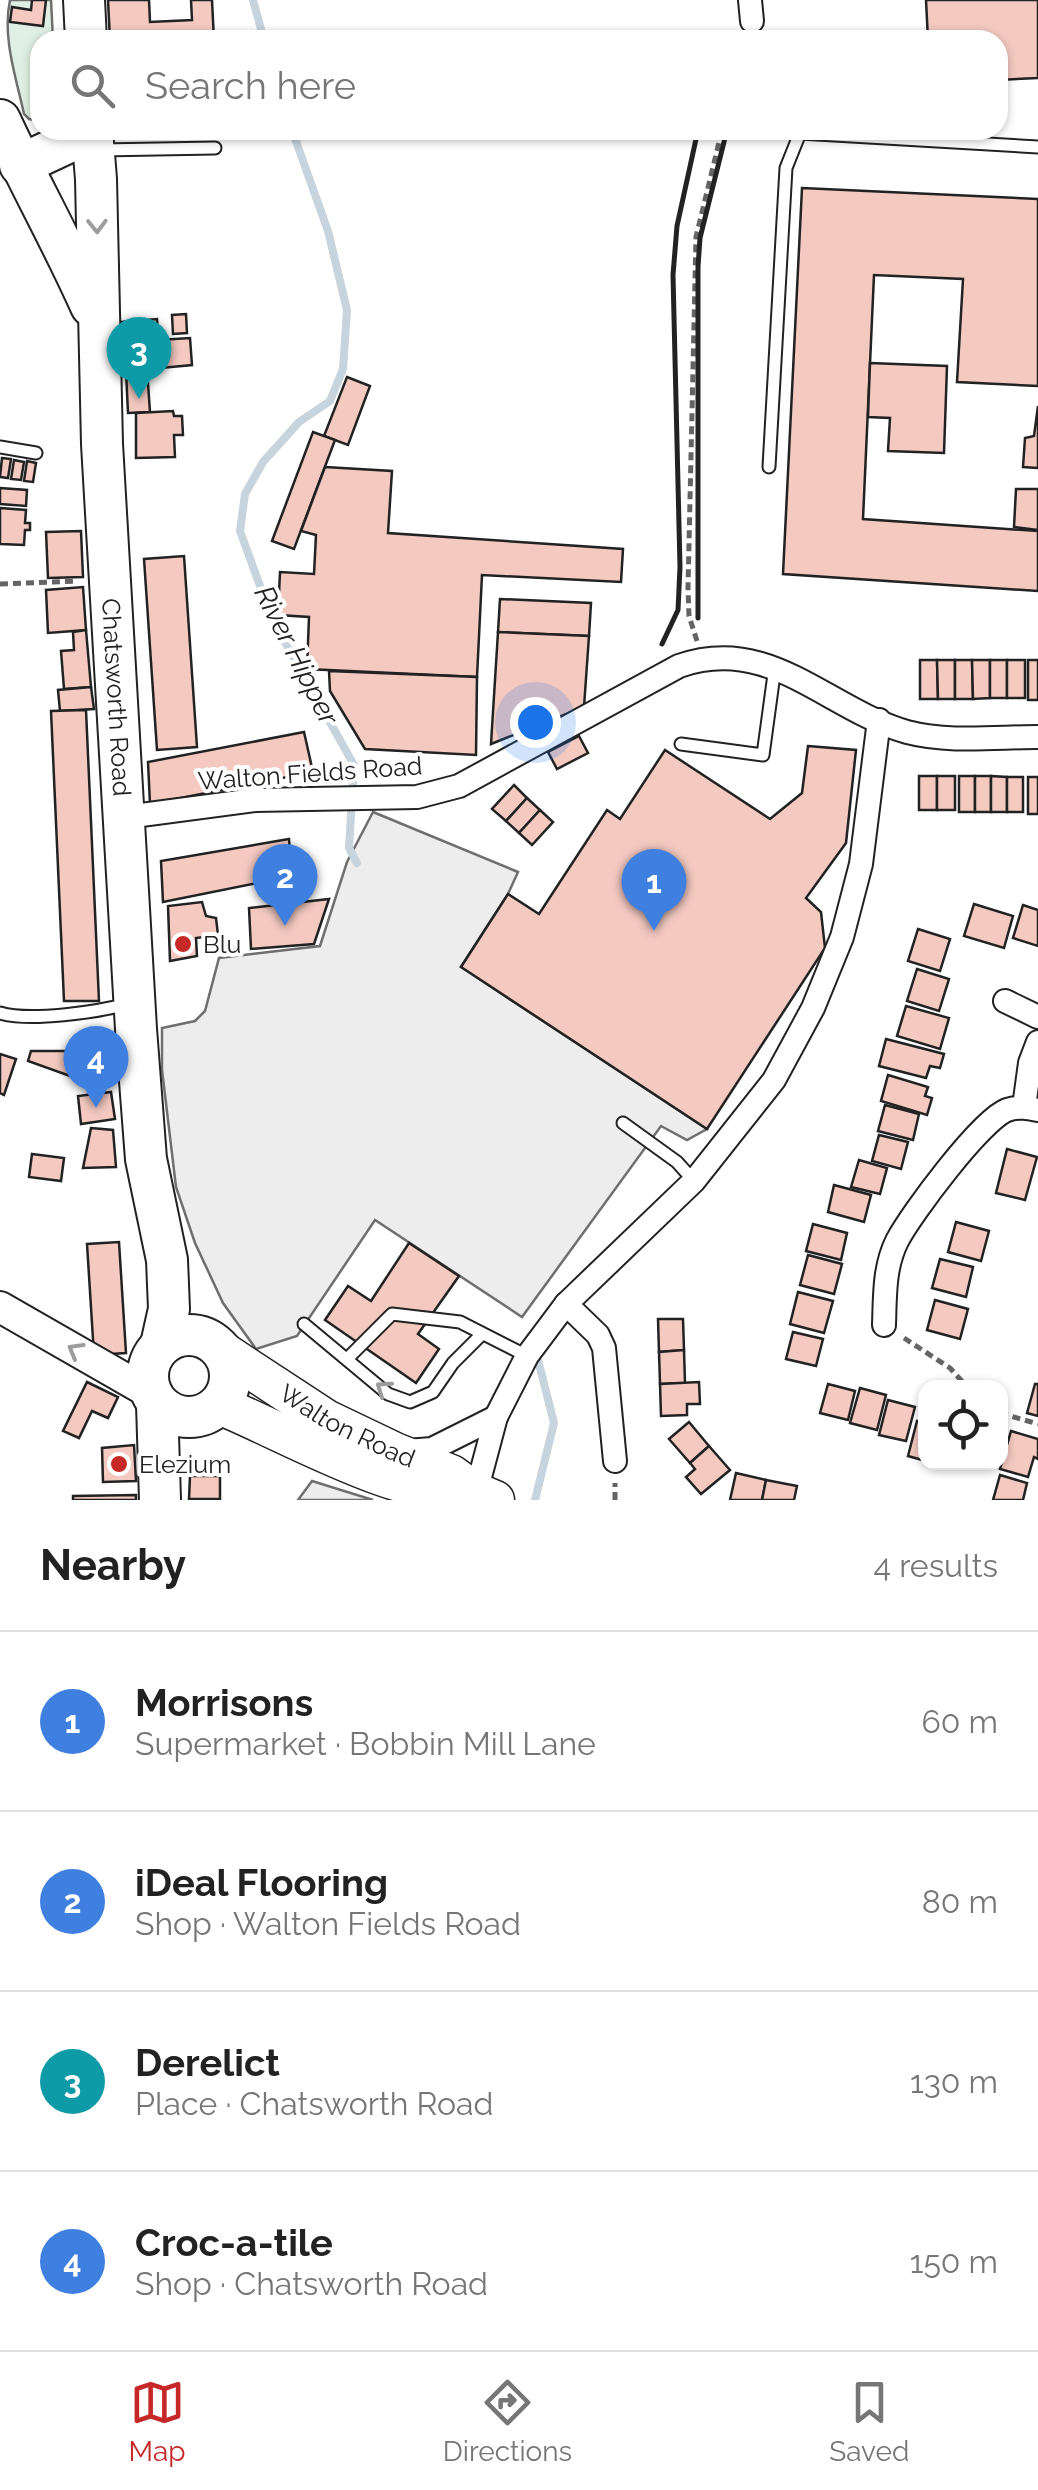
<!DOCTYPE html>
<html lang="en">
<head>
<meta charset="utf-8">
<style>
  :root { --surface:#fff; --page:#f6f6f6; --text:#222; --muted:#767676; --line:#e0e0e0; --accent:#c62828 }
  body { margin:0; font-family:Raleway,sans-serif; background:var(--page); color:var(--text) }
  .controls { position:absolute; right:30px; bottom:30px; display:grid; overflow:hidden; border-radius:20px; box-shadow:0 2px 8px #0004 }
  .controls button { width:90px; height:90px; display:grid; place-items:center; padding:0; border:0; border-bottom:2px solid var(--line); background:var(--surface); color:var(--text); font:50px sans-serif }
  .you { position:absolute; left:535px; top:722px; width:35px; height:35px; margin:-25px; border:8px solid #fff; border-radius:50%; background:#1a73e8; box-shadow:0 0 0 15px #1a73e833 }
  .badge { display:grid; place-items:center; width:65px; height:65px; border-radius:50%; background:var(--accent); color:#fff; font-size:32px; font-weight:700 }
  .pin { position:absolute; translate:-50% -82px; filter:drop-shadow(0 2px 5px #0008) }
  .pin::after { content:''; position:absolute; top:52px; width:35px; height:30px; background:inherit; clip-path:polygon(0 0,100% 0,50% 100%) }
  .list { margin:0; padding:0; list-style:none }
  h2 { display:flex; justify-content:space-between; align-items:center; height:130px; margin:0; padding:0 40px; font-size:42px }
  h2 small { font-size:32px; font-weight:400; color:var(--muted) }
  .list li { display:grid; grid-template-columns:65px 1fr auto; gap:30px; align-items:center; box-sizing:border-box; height:180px; padding:0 40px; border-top:2px solid var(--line) }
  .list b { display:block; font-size:38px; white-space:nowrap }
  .list p { margin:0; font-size:32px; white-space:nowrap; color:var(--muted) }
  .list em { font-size:32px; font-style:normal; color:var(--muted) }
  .icon { flex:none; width:55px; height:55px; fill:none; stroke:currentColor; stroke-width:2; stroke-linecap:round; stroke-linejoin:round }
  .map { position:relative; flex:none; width:1038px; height:1500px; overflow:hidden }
  .search { position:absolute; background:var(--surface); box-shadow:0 2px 8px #0004; left:30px; right:30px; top:30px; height:110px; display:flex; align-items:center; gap:25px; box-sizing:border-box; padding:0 35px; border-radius:30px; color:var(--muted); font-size:38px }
  .sheet { height:850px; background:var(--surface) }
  nav { display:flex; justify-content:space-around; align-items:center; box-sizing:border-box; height:140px; border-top:2px solid var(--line); background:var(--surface); font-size:28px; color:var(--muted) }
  nav a { display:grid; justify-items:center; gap:5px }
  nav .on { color:var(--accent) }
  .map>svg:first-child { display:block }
  .green { fill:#e0efe3; stroke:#6f6f6f; stroke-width:2.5 }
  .parking { fill:#ededed; stroke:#6f6f6f; stroke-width:2.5 }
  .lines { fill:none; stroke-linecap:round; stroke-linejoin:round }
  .stream { stroke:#c7d3dd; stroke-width:8 }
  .building { fill:#f3c9c0; stroke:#222; stroke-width:2.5 }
  .service-casing { stroke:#222; stroke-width:15 }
  .minor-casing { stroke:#222; stroke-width:26 }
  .tertiary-casing { stroke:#222; stroke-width:34 }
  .primary-casing { stroke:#222; stroke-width:41 }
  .trunk-casing { stroke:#222; stroke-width:44 }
  .path { stroke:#646464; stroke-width:5; stroke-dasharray:8 5; stroke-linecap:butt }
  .service { stroke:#fff; stroke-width:11 }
  .minor { stroke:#fff; stroke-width:22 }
  .tertiary { stroke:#fff; stroke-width:30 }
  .primary { stroke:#fff; stroke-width:38 }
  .trunk { stroke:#fff; stroke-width:40 }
  .wall { stroke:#222; stroke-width:5 }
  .oneway { stroke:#9c9c9c }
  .poi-dot { fill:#c62828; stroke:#fff; stroke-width:4 }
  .labels { text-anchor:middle; stroke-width:8; stroke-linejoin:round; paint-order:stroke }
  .street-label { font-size:25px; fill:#222; stroke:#fff }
  .poi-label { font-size:25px; fill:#222; stroke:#fff; text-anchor:start }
  .water-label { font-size:28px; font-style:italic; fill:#222; stroke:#fff }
</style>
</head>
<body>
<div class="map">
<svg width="1038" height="1500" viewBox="0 0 1038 1500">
  <rect width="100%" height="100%" fill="#fff"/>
  <path class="green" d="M10,0H51L53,40H40V121L29,119L24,114C16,77 2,37 10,0Z"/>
  <g class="parking">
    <path d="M373,812L518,872L508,894L461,967L707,1129L687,1140L661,1126L522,1317L375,1220L297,1336L256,1349L223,1303L195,1243L176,1187L162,1070V1028L195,1021L205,1011L219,958L320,946L347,862Z"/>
    <path d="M312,1481L373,1500H298Z"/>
  </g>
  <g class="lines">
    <g class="stream">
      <path d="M253,0L264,40"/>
      <path d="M292,130L328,231L347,310L343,369L330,401L299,422L263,462L245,494L240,531L272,619L354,765L349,848L357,863"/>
      <path d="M535,1500L554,1423L538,1360"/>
    </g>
  </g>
  <g class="building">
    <path d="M32,0H46L43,26L10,22L12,7L31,10Z"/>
    <path d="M108,0H149L150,22L192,20L191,0H212L214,40H110Z"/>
    <path d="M926,0H1038V78L998,80V40H928Z"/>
    <path d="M114,130H217V132L115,136Z"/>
    <path d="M802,188L1038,199V386L957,382L963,279L874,275L863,519L1038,531V591L783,574Z"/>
    <path d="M186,314L187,333L173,334L172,315Z"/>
    <path d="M157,319L161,368L126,371L122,322Z"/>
    <path d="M190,338L192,365L161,368L159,340Z"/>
    <path d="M870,363L947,366L944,453L888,451L890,418L868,417Z"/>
    <path d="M147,369L150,412L128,413L126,371Z"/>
    <path d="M347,377L370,386L348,445L324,436Z"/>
    <path d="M1038,406V468L1023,467L1025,438L1034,436Z"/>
    <path d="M173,411L174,416H182L183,435H174L175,457L136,458V413Z"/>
    <path d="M313,432L335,440L294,549L272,541Z"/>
    <path d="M2,458L11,459L8,478L0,477Z"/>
    <path d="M14,460L24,462L21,480L11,479Z"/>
    <path d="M27,461L36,463L33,482L24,481Z"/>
    <path d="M325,467L392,471L388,533L623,549L621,582L482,575L477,677L307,669L309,617L278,615L280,572L314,574L316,535L301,531Z"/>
    <path d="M0,488L27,490L26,506L0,504Z"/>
    <path d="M1016,489H1038V530L1014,527Z"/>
    <path d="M0,508L26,510L25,523H30V530H25L24,545L0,544Z"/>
    <path d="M81,531L83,577L48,578L46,532Z"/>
    <path d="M184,556L197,747L157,750L144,559Z"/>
    <path d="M83,587L86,630L48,633L46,590Z"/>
    <path d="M500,599L591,603L589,636L498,632Z"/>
    <path d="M86,630L91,687L64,689L61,651L74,650L73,632Z"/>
    <path d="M498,632L589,636L584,707L491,744Z"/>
    <path d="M920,660H937L938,699H920Z"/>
    <path d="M937,660H955V699H938Z"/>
    <path d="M955,660H972L973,699H955Z"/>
    <path d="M972,660H990V698L973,699Z"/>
    <rect x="990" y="660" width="17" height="38"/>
    <rect x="1007" y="660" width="18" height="38"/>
    <rect x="1028" y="660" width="10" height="40"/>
    <path d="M329,671L477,677L476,755L365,749L330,691Z"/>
    <path d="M91,687L94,709L60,711L58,690Z"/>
    <path d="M86,710L99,1001H64L51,711Z"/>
    <path d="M304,732L313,772L150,804L148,762Z"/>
    <path d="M579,736L588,753L557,769L548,752Z"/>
    <path d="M808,746L856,750L846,843L806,898L821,912L825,948L707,1129L461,967L508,894L539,914L607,810L620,819L665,750L770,819L802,793Z"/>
    <rect x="919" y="776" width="18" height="34"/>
    <rect x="937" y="776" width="18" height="34"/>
    <rect x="959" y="776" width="16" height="36"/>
    <rect x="975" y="776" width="16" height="36"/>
    <path d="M991,776L1007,777V812H991Z"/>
    <rect x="1007" y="777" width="16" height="35"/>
    <rect x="1028" y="777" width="10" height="37"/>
    <path d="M514,785L527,798L506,821L492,809Z"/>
    <path d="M527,798L540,810L519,833L506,821Z"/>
    <path d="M540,810L553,822L532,845L519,833Z"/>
    <path d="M289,839L292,876L163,902L161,861Z"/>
    <path d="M329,899L314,944L251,949L249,908Z"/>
    <path d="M202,902L206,916L216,918L218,935L196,938L197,956L170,961L168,906Z"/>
    <path d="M974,904L1013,916L1004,948L964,936Z"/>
    <path d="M1023,905L1038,910V946L1013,938Z"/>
    <path d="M918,929L950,939L940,971L908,961Z"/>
    <path d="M917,969L949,979L939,1011L907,1001Z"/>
    <path d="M906,1006L949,1018L940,1049L897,1036Z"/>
    <path d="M886,1039L944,1054L940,1068L930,1066L926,1078L879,1066Z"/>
    <path d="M101,1043V1075L70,1076L28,1061L31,1051H69V1045Z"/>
    <path d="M0,1054L16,1059L4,1095L0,1093Z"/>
    <path d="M888,1075L928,1087L925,1096L932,1098L927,1115L881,1101Z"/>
    <path d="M111,1092L115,1119L81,1124L78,1096Z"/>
    <path d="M885,1105L919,1114L913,1140L878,1131Z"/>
    <path d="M91,1128L113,1130L116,1167L83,1168Z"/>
    <path d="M879,1135L908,1142L901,1169L872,1161Z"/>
    <path d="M1007,1149L1037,1157L1025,1200L996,1193Z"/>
    <path d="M32,1154L64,1158L61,1181L29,1177Z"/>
    <path d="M859,1160L887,1168L880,1194L851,1187Z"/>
    <path d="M834,1185L871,1195L864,1222L828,1212Z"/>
    <path d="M956,1222L989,1231L981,1261L948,1252Z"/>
    <path d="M813,1224L847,1233L841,1260L806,1251Z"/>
    <path d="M119,1242L126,1353L94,1355L87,1244Z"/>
    <path d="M409,1243L459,1276L418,1334L439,1349L416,1383L325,1320L348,1286L371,1301Z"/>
    <path d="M808,1255L842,1264L834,1294L800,1285Z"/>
    <path d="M940,1259L973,1267L966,1297L932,1288Z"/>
    <path d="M798,1292L833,1301L824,1333L790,1324Z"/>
    <path d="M935,1300L968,1309L960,1339L927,1330Z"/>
    <path d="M658,1319H683L684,1350L659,1352Z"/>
    <path d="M793,1332L823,1339L816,1366L786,1359Z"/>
    <path d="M684,1350L685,1383L660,1384L659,1352Z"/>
    <path d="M87,1382L118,1397L108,1418L92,1411L79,1438L63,1431Z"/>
    <path d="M699,1382L700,1404H687V1415L661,1416L660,1384Z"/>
    <path d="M828,1384L855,1391L848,1420L820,1413Z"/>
    <path d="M1035,1384H1038V1416L1027,1413Z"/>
    <path d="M860,1388L886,1395L877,1430L850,1423Z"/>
    <path d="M888,1400L915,1407L906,1441L879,1435Z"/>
    <path d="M917,1421L926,1423V1461L908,1456Z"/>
    <path d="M689,1422L709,1446L690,1463L669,1439Z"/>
    <path d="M1011,1431L1038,1439V1459L1034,1457L1028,1477L1000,1469Z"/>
    <path d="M134,1445L136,1481L103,1482L102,1448Z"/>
    <path d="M709,1446L730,1470L701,1494L686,1477L695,1469L690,1463Z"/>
    <path d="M736,1473L766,1480L762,1500H730Z"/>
    <path d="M1000,1475L1027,1483L1023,1500H993Z"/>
    <path d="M190,1476H220V1499H189Z"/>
    <path d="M766,1480L797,1486L794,1500H762Z"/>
    <path d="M136,1495V1500H73V1496Z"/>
  </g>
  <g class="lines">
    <g class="service-casing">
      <g id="service">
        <path d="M797,130L800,133L1038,147"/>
        <path d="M100,150L215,148"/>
        <path d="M0,447L36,453"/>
        <path d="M769,467L786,168L800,133"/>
        <path d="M681,744L763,755L775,667"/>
        <path d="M0,1013C30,1022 97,1012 127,1004"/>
        <path d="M623,1123L677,1162L694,1181"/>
        <path d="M304,1324L388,1394L410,1402L433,1392L453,1363L482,1334"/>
        <path d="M347,1359L392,1314L460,1322L527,1356"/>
      </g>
    </g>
    <g class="minor-casing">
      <g id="minor">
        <path d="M750,0L752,21"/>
        <path d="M126,817L255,800L417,797L459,786L679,666C770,634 826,709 907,732C949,743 996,737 1038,737"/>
        <path d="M1005,1001L1038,1017"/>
        <path d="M1024,1107L1030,1063L1038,1042"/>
        <path d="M566,1304L598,1335L604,1348L615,1461"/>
        <path d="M884,1325C885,1296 884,1267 897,1241C911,1214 981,1120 1007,1110C1018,1106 1028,1108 1038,1110"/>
        <path d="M407,1451L432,1449L496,1417"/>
        <path d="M476,1492L496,1417L527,1356L566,1304L694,1181L774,1080L813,1008L842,937L861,864L879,720"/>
      </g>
    </g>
    <g class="tertiary-casing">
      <path id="tertiary" d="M0,1307L150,1393"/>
    </g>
    <g class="primary-casing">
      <g id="primary">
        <path id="s1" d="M221,1350L326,1419L395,1452L451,1474L476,1492L495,1500"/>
        <path d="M219,1405C288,1433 400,1500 473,1492"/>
      </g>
    </g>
    <g class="trunk-casing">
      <g id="trunk">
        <path d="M84,0L86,40"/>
        <path d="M0,120C29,183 63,243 91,306"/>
        <path id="s2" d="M92,130L96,179L102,444L136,1029L146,1159L167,1260L169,1309L161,1345"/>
        <path d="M20,165L65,144L80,130"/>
        <circle cx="189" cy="1376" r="41"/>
        <path d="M157,1404L160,1500"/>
      </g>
    </g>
    <g class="path">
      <path d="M0,584L77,581"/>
      <path d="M697,641L689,616L688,588L696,237L722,130"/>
      <path d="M904,1338L950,1368L968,1388"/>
      <path d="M1000,1413L1038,1424"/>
      <path d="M615,1500V1483"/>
    </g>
    <use href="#service" class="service"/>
    <use href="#minor" class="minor"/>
    <use href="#tertiary" class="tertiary"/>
    <use href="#primary" class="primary"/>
    <use href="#trunk" class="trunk"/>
    <g class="wall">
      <path d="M698,618V267L700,238L727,130"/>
      <path d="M662,644L678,610L680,567L673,275L677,226L698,130"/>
    </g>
  </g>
  <defs><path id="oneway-chevron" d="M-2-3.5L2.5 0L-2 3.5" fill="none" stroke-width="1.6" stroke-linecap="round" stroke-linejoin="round" transform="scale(2.5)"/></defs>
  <g class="oneway">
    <use href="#oneway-chevron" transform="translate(97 226) rotate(89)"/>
    <use href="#oneway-chevron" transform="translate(75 1350) rotate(-150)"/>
    <use href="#oneway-chevron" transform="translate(383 1388) rotate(-145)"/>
  </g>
  <g class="poi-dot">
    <circle cx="183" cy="944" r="10"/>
    <circle cx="119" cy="1464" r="10"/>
  </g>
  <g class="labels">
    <g class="street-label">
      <text dy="9" stroke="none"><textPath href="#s2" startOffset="568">Chatsworth Road</textPath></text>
      <text transform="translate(310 773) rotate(-4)" y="9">Walton Fields Road</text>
      <text dy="9" stroke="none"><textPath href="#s1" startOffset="148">Walton Road</textPath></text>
    </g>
    <g class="poi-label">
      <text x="203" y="953">Blu</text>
      <text x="139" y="1473">Elezium</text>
    </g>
    <g class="water-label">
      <text transform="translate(297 655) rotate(63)" y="10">River Hipper</text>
    </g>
  </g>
</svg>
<div class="controls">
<button><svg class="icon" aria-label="locate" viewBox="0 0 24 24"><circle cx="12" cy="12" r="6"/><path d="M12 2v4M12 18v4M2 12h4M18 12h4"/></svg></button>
</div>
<div class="you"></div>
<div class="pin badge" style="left:654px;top:931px;background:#3f7fe0">1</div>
<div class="pin badge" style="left:285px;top:926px;background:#3f7fe0">2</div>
<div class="pin badge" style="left:139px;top:399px;background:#0f9aa8">3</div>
<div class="pin badge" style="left:96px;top:1108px;background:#3f7fe0">4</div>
<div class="search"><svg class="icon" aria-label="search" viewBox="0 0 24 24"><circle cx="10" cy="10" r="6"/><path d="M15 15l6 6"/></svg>Search here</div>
</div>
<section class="sheet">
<h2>Nearby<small>4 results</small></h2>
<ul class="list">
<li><span class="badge" style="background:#3f7fe0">1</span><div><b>Morrisons</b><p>Supermarket · Bobbin Mill Lane</p></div><em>60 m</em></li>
<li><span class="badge" style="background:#3f7fe0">2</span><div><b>iDeal Flooring</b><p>Shop · Walton Fields Road</p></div><em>80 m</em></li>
<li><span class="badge" style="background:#0f9aa8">3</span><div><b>Derelict</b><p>Place · Chatsworth Road</p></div><em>130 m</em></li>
<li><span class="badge" style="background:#3f7fe0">4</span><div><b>Croc-a-tile</b><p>Shop · Chatsworth Road</p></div><em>150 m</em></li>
</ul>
</section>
<nav>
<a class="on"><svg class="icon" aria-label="map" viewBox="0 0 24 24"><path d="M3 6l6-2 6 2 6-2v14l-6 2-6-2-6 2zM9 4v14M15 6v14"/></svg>Map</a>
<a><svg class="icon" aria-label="directions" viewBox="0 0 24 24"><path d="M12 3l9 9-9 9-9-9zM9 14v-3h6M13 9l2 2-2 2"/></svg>Directions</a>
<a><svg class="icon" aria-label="saved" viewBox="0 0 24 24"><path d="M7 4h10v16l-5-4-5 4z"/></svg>Saved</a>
</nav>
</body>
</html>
